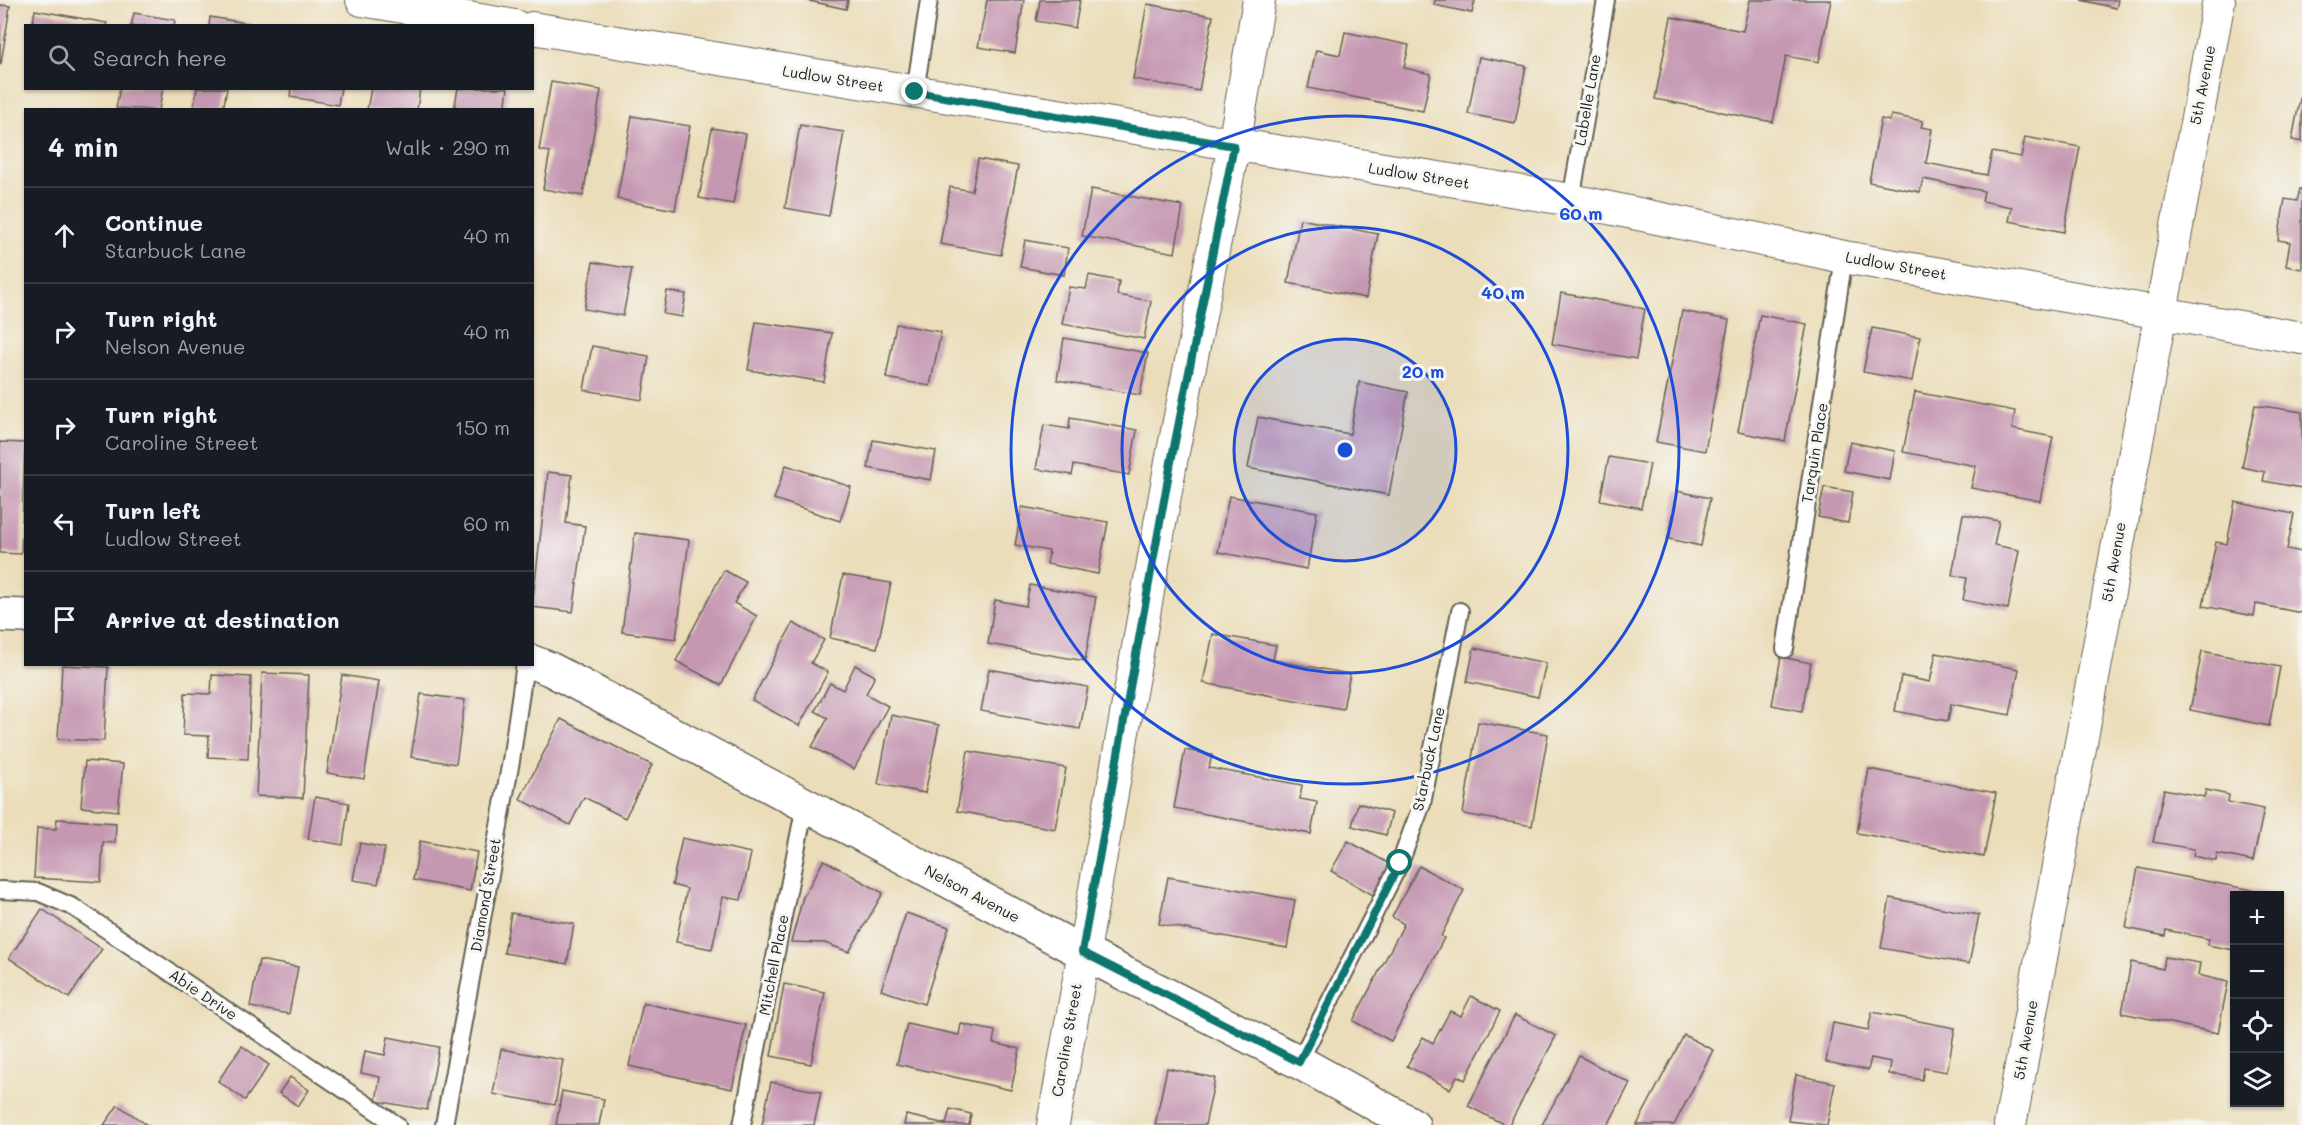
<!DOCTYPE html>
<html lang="en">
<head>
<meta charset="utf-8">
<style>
  :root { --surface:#171b24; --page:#242831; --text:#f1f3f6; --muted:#9ea1a6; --line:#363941 }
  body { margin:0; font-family:Mali,sans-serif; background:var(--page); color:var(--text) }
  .controls { position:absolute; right:18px; bottom:18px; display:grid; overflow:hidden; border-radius:0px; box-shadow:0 2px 4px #0004 }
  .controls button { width:54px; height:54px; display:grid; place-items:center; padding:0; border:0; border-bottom:2px solid var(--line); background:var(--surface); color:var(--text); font:30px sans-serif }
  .stop { position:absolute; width:18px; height:18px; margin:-14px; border:4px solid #0f766e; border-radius:50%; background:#fff }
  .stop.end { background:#0f766e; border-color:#fff; box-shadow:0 2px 6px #0008 }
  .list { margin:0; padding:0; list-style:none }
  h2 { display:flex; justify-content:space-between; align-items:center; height:78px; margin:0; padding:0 24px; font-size:26px }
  h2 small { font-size:20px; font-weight:400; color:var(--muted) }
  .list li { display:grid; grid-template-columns:39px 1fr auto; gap:18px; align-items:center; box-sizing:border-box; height:96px; padding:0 24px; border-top:2px solid var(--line) }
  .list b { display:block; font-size:22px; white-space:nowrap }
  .list p { margin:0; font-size:20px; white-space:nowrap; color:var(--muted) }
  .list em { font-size:20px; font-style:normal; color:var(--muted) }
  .icon { flex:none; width:33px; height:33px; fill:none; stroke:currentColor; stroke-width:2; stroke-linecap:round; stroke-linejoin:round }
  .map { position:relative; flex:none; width:2302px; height:1125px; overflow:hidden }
  .search { position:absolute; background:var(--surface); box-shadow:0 2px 4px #0004; left:24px; top:24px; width:510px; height:66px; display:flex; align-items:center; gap:15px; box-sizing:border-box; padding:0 21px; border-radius:0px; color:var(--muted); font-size:22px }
  .panel { position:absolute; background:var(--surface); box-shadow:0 2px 4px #0004; left:24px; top:108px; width:510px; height:558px; border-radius:0px }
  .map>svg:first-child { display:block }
  .building { fill:#c597b1 }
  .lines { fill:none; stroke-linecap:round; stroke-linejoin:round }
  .lane-casing { stroke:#646053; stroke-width:20 }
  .street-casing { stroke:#646053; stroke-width:34 }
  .secondary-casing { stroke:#646053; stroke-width:36 }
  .lane { stroke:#fff; stroke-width:16 }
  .street { stroke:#fff; stroke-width:32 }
  .secondary { stroke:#fff; stroke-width:33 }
  .route { stroke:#0f766e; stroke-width:8 }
  .ring { fill:none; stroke:#1d4ed8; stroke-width:3 }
  .labels { text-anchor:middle; stroke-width:6; stroke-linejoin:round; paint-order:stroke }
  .street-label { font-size:15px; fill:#1c1c1c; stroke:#f6f6f2 }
  .centre { fill:#1d4ed8; stroke:#f6f6f2; stroke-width:3 }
  .ring-label { font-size:18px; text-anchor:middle; font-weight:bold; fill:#1d4ed8; stroke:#f6f6f2; stroke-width:6; stroke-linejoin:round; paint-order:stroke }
</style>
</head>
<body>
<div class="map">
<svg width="2302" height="1125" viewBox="0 0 2302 1125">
  <rect width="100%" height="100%" fill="#f6f6f2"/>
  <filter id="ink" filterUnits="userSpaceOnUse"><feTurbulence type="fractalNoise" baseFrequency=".0167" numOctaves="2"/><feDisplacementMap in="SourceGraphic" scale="12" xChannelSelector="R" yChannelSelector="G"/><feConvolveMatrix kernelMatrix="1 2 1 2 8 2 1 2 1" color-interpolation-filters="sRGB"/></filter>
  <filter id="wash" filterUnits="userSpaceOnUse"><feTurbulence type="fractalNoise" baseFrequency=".008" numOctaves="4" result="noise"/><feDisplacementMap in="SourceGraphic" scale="24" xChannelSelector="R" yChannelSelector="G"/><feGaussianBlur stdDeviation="1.35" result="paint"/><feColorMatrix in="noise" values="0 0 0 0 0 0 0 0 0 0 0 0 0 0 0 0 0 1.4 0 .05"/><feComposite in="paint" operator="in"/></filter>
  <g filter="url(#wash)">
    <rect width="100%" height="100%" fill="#ebddb9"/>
    <g id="blocks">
      <g class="building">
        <path d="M805,0H848L846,9Z"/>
        <path d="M987,0H1024L1015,53L978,47Z"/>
        <path d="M1040,0H1080L1075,28L1036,21Z"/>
        <path d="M1435,0H1475L1472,13L1434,5Z"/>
        <path d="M1750,0H1831L1819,62L1786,56L1773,122L1655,99L1671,17L1743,31Z"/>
        <path d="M2081,0H2118L2116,8Z"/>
        <path d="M1147,4L1213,16L1199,91L1133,79Z"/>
        <path d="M0,5L10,6L1,64H0Z"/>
        <path d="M35,10L107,23L106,26H32Z"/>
        <path d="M134,13L175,20L174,26H131Z"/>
        <path d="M210,17L252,24V26H209Z"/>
        <path d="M1345,32L1409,45L1404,68L1431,74L1423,111L1308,88L1316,50L1340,55Z"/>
        <path d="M1479,57L1526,66L1515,123L1468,114Z"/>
        <path d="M551,82L601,90L583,196L543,189L550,152L539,150Z"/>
        <path d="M120,88H163L159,110L116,108Z"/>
        <path d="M197,88H227L223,110H193Z"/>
        <path d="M291,88H341L338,105L290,97Z"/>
        <path d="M371,88H420L417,110H367Z"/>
        <path d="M458,88H508L505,110H454Z"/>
        <path d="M2301,93H2302V142L2292,140Z"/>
        <path d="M1891,115L1923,121L1921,127L1932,129L1926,163L1987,175L1992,152L2021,157L2025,137L2080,147L2064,232L2009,221L2012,207L1982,201L1984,191L1923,179L1920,192L1869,182L1881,119L1890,121Z"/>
        <path d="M632,116L690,126L675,210L617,199Z"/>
        <path d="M800,125L844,132L829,216L785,208Z"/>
        <path d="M712,128L746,134L733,204L699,198Z"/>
        <path d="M978,159L1018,166L1001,255L940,244L950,187L972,191Z"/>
        <path d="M1091,189L1183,206L1175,253L1082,236Z"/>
        <path d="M2300,189H2302V269L2286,266L2290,242L2278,240L2285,199L2297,201Z"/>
        <path d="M1300,219L1378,234L1366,298L1288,283Z"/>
        <path d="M1025,240L1068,248L1064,275L1020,267Z"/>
        <path d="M593,262L632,269L623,316L584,309Z"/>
        <path d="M1089,275L1119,281L1117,295L1151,301L1144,339L1062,324L1069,287L1086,289Z"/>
        <path d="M667,291L686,294L682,317L663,314Z"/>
        <path d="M1561,293L1645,309L1636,359L1552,344Z"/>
        <path d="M1682,311L1729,320L1705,451L1656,442Z"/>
        <path d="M1760,315L1807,324L1785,441L1738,432Z"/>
        <path d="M756,322L832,333L824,382L748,370Z"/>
        <path d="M896,324L941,332L930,386L886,378Z"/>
        <path d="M1872,328L1920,337L1912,381L1863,372Z"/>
        <path d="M1064,338L1148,353L1140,395L1057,380Z"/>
        <path d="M592,346L649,356L642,400L584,390Z"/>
        <path d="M1359,382L1408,392L1389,495L1248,468L1258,417L1350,434Z"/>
        <path d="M1915,392L2015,411L2012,429L2053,437L2040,501L1971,488L1976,466L1903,452Z"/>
        <path d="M2255,405L2302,412V488L2263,481L2265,472L2242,467Z"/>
        <path d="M1070,418L1137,430L1129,475L1074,465L1072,475L1036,469L1044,425L1069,429Z"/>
        <path d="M873,440L936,451L931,480L868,468Z"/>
        <path d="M0,442L25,443L21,554L0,553Z"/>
        <path d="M1850,442L1895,451L1890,480L1844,471Z"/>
        <path d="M1609,457L1650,464L1641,508L1600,500Z"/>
        <path d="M786,465L851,487L840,521L774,499Z"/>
        <path d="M548,472L572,475L566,523L585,526L573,612L532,607Z"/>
        <path d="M1824,487L1853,492L1848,523L1818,517Z"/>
        <path d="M1677,491L1710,498L1701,546L1669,539Z"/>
        <path d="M1229,496L1317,512L1307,569L1218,552Z"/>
        <path d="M2235,502L2294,514L2287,549L2302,552V613L2256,604L2254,616L2203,606L2216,542L2227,544Z"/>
        <path d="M1022,507L1108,522L1098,574L1047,564L1049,551L1015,545Z"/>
        <path d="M1963,514L1999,521L1994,545L2019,550L2008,609L1963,600L1967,578L1952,575Z"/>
        <path d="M635,533L689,540L676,639L622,632Z"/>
        <path d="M724,570L746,582L734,603L757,616L721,685L676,661Z"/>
        <path d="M843,575L891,583L877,648L830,638Z"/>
        <path d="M1030,585L1096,597L1085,661L988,644L995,600L1026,606Z"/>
        <path d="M793,623L824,640L811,663L828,672L799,726L752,700Z"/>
        <path d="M1213,634L1276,645L1273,660L1350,674L1343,709L1203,683Z"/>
        <path d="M1474,648L1546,663L1538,697L1467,682Z"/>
        <path d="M2202,651L2280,667L2269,726L2190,710Z"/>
        <path d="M1936,653L2019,669L2010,715L1951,704L1948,721L1895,711L1901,676L1930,682Z"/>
        <path d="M1781,657L1811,663L1802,711L1772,705Z"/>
        <path d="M62,665L108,667L104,741L58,739Z"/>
        <path d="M855,665L875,676L866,694L888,706L854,769L812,747L828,718L815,711L830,683L843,690Z"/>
        <path d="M989,669L1088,687L1080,729L981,711Z"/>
        <path d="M262,673L309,675L303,798L256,796Z"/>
        <path d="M212,675L251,677L248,759L208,757L209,736L183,735L185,693L211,694Z"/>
        <path d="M342,675L379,681L364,779L327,773Z"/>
        <path d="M421,694L465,700L456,764L411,757Z"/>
        <path d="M891,715L939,725L925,793L878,784Z"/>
        <path d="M561,719L652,765L625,818L584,797L570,825L520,799Z"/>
        <path d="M1478,722L1548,734L1532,826L1463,814Z"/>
        <path d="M1185,750L1212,755L1209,768L1302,785L1300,799L1317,802L1311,834L1174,808Z"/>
        <path d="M968,751L1066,768L1055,829L957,811Z"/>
        <path d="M85,761L123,764L118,811L81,807Z"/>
        <path d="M1869,769L1996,793L1984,857L1857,833Z"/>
        <path d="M2164,789L2204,797L2206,790L2229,795L2228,802L2264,809L2253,861L2217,854L2216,861L2193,856L2194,849L2153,842Z"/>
        <path d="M315,797L349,803L343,845L308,839Z"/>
        <path d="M1358,803L1392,813L1386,835L1352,826Z"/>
        <path d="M57,819L116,823L115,843L103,842L101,882L34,878L37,828L56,829Z"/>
        <path d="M682,838L751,853L741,900L723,897L712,949L676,942L687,889L672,885Z"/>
        <path d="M420,841L477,852L470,891L413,880Z"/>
        <path d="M1348,841L1390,864L1373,895L1331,871Z"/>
        <path d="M360,843L385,848L378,884L353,880Z"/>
        <path d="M824,860L883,893L849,952L825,943L791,942L803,897Z"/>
        <path d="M1419,866L1464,890L1441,936L1444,938L1391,1041L1353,1021L1404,924L1392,917Z"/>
        <path d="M2138,868L2273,894V896H2234V950L2207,945L2209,939L2166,930L2165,936L2126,928Z"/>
        <path d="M1168,877L1295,900L1287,948L1159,924Z"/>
        <path d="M1890,898L1979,915L1969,964L1881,948Z"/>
        <path d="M42,909L102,949L69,998L9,958Z"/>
        <path d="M511,913L574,924L567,964L504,953Z"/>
        <path d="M906,913L949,927L924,1004L881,990Z"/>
        <path d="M2165,957L2200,963L2198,975L2228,982L2218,1033L2122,1013L2131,962L2163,969Z"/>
        <path d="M259,960L298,967L289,1014L250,1007Z"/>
        <path d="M784,984L825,992L811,1064L771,1056Z"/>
        <path d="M1471,996L1500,1011L1465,1080L1457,1076L1450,1089L1407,1066L1423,1037L1433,1043L1450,1011L1461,1016Z"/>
        <path d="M643,1003L746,1025L732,1089L629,1066Z"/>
        <path d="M1872,1012L1955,1028L1947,1072L1924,1068L1922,1080L1889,1074L1891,1062L1871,1058L1868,1070L1826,1062L1833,1023L1868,1030Z"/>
        <path d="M1515,1015L1556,1036L1509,1125H1505L1468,1106Z"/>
        <path d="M907,1024L959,1035L961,1024L995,1031L993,1043L1020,1049L1011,1090L897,1064Z"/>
        <path d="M1684,1035L1713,1050L1674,1125H1637Z"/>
        <path d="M388,1037L439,1047L427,1110L376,1101L380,1077L361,1073L365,1051L385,1055Z"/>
        <path d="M242,1046L269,1065L245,1100L218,1081Z"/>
        <path d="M501,1049L563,1060L555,1105L493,1094Z"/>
        <path d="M1579,1056L1630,1083L1608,1125H1542Z"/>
        <path d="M1167,1068L1215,1078L1205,1125H1155Z"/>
        <path d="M1796,1075L1835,1083L1827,1125L1788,1121Z"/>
        <path d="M290,1077L309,1090L298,1106L279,1093Z"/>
        <path d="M771,1082L821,1092L814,1125H762Z"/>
        <path d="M562,1091L604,1099L599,1125H556Z"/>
        <path d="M118,1105L147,1125H104Z"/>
        <path d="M950,1109L971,1114L969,1125H904L906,1115L946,1124Z"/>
      </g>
    </g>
  </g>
  <g filter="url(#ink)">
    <use href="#blocks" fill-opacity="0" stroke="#646053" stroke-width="1.5"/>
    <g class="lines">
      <g class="lane-casing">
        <g id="lane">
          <path d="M915,92L929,0"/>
          <path d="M1571,200L1606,0"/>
          <path d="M1785,649L1844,257"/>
          <path d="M0,890L38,892L73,907L397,1125"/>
          <path d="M1299,1062L1400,863L1422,804L1460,611"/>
          <path d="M444,1125L511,761L525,664"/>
          <path d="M742,1125L805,805"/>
        </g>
      </g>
      <g class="street-casing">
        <g id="street">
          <path d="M362,0L515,26"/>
          <path d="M532,28L1571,200L1844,257L2302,338"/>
          <path d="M1053,1125L1171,462L1234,145L1259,0"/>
          <path d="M2010,1125L2219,0"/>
        </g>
      </g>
      <g class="secondary-casing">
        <g id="secondary">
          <path d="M0,615L26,616"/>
          <path d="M532,662L550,669L1082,952L1299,1062L1413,1125"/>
        </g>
      </g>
      <use href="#lane" class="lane"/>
      <use href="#street" class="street"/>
      <use href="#secondary" class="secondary"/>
    </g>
  </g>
  <g class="lines" filter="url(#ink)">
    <path class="route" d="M915,92L1234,146L1171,462L1082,952L1299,1062L1400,863"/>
  </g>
  <circle cx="1345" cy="450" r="111" fill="#1d4ed8" fill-opacity=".12"/>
  <g class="ring">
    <circle cx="1345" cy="450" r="111"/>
    <circle cx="1345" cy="450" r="223"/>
    <circle cx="1345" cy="450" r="334"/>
  </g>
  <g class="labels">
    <g class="street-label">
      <text transform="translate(833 79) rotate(9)" y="5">Ludlow Street</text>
      <text transform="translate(2203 85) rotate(-79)" y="5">5th Avenue</text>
      <text transform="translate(1588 100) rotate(-80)" y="5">Labelle Lane</text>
      <text transform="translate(1419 176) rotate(9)" y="5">Ludlow Street</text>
      <text transform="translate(1896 266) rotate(10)" y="5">Ludlow Street</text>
      <text transform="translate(1815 453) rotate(-81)" y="5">Tarquin Place</text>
      <text transform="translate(2114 562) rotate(-80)" y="5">5th Avenue</text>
      <text transform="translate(1429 759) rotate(-78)" y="5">Starbuck Lane</text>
      <text transform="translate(972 894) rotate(28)" y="5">Nelson Avenue</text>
      <text transform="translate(486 895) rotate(-80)" y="5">Diamond Street</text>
      <text transform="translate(774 965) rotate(-79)" y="5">Mitchell Place</text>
      <text transform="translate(203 995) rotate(34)" y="5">Abie Drive</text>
      <text transform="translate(1067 1040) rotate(-80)" y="5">Caroline Street</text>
      <text transform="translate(2026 1040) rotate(-80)" y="5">5th Avenue</text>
    </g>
  </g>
  <circle cx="1345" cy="450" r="9" class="centre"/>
  <g class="ring-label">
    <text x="1581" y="220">60 m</text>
    <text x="1503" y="299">40 m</text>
    <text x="1423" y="378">20 m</text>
  </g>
</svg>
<div class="controls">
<button>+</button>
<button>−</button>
<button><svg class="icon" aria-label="locate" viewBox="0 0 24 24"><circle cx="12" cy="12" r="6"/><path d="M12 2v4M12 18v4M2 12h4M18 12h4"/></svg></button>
<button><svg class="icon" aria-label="layers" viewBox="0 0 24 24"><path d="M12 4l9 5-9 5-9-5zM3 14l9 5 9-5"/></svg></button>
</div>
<div class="stop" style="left:1400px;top:863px"></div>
<div class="stop end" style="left:915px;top:92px"></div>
<div class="search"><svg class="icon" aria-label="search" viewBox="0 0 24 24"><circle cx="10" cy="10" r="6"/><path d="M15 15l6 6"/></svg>Search here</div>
<section class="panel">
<h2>4 min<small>Walk · 290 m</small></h2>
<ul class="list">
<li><svg class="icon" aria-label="ahead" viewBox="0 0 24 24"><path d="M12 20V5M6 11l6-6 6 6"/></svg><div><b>Continue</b><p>Starbuck Lane</p></div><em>40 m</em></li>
<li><svg class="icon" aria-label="right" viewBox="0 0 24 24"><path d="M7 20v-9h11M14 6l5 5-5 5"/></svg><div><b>Turn right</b><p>Nelson Avenue</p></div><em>40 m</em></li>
<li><svg class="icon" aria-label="right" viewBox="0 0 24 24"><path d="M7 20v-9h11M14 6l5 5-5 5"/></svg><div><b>Turn right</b><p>Caroline Street</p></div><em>150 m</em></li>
<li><svg class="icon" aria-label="left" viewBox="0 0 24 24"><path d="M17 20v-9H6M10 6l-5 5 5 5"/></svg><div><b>Turn left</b><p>Ludlow Street</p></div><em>60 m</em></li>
<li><svg class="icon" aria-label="arrive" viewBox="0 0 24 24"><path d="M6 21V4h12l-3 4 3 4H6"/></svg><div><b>Arrive at destination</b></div></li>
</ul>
</section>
</div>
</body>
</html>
